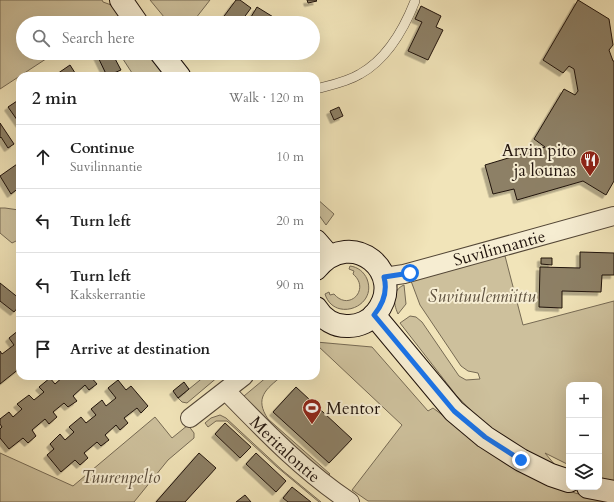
<!DOCTYPE html>
<html lang="en">
<head>
<meta charset="utf-8">
<style>
  :root { --surface:#fff; --page:#f2f2f2; --text:#222; --muted:#767676; --line:#e0e0e0 }
  body { margin:0; font-family:Cardo,serif; background:var(--page); color:var(--text) }
  .controls { position:absolute; right:12px; bottom:12px; display:grid; overflow:hidden; border-radius:8px; box-shadow:0 4px 16px #0002 }
  .controls button { width:36px; height:36px; display:grid; place-items:center; padding:0; border:0; border-bottom:1px solid var(--line); background:var(--surface); color:var(--text); font:20px sans-serif }
  .stop { position:absolute; width:12px; height:12px; margin:-9px; border:3px solid #1a73e8; border-radius:50%; background:#fff }
  .stop.end { background:#1a73e8; border-color:#fff; box-shadow:0 1px 4px #0008 }
  .list { margin:0; padding:0; list-style:none }
  h2 { display:flex; justify-content:space-between; align-items:center; height:52px; margin:0; padding:0 16px; font-size:17px }
  h2 small { font-size:13px; font-weight:400; color:var(--muted) }
  .list li { display:grid; grid-template-columns:26px 1fr auto; gap:12px; align-items:center; box-sizing:border-box; height:64px; padding:0 16px; border-top:1px solid var(--line) }
  .list b { display:block; font-size:15px; white-space:nowrap }
  .list p { margin:0; font-size:13px; white-space:nowrap; color:var(--muted) }
  .list em { font-size:13px; font-style:normal; color:var(--muted) }
  .icon { flex:none; width:22px; height:22px; fill:none; stroke:currentColor; stroke-width:2; stroke-linecap:round; stroke-linejoin:round }
  .map { position:relative; flex:none; width:614px; height:502px; overflow:hidden }
  .search { position:absolute; background:var(--surface); box-shadow:0 4px 16px #0002; left:16px; top:16px; width:304px; height:44px; display:flex; align-items:center; gap:10px; box-sizing:border-box; padding:0 14px; border-radius:22px; color:var(--muted); font-size:15px }
  .panel { position:absolute; background:var(--surface); box-shadow:0 4px 16px #0002; left:16px; top:72px; width:304px; height:308px; border-radius:12px }
  .map>svg:first-child { display:block }
  .green { fill:#cdc09c; stroke:#766a54 }
  .building { fill:#8d8066; stroke:#20130c; filter:url(#shadow) }
  .lines { fill:none; stroke-linecap:round; stroke-linejoin:round }
  .lane-casing { stroke:#544737; stroke-width:10 }
  .street-casing { stroke:#544737; stroke-width:20 }
  .secondary-casing { stroke:#20130c; stroke-width:24 }
  .lane { stroke:#f6edd2; stroke-width:9 }
  .street { stroke:#f6edd2; stroke-width:18 }
  .secondary { stroke:#f6edd2; stroke-width:22 }
  .route { stroke:#1a73e8; stroke-width:5 }
  .labels { text-anchor:middle; stroke-width:4; stroke-linejoin:round; paint-order:stroke }
  .poi-label { font-size:17px; fill:#20130c; stroke:#f6edd2; text-anchor:end }
  .street-label { font-size:17px; fill:#20130c; stroke:#f6edd2 }
  .park-label { font-size:17px; font-style:italic; fill:#5d503e; stroke:#f6edd2 }
</style>
</head>
<body>
<div class="map">
<svg width="614" height="502" viewBox="0 0 614 502">
  <defs>
    <filter id="shadow"><feDropShadow dx="-3.5" dy="3.5" stdDeviation="0" flood-color="#0004"/></filter>
  </defs>
  <rect width="100%" height="100%" fill="#f1e4b9"/>
  <filter id="stains"><feTurbulence type="fractalNoise" baseFrequency=".005" numOctaves="4"/><feColorMatrix values="0 0 0 0 .2 0 0 0 0 .09 0 0 0 0 .02 0 0 0 .5 -.17"/></filter>
  <radialGradient id="worn" r=".72"><stop offset=".6" stop-color="#630" stop-opacity="0"/><stop offset="1" stop-color="#630" stop-opacity=".3"/></radialGradient>
  <g class="green">
    <path d="M0,0H102L103,2L114,6L127,23H23V53H55L0,89Z"/>
    <path d="M150,0H210L192,23H169Z"/>
    <path d="M119,53H149L166,76H134Z"/>
    <path d="M316,198L334,214L326,225L316,211Z"/>
    <path d="M0,208H5L19,210L20,211V237L16,241L12,243L0,233Z"/>
    <path d="M505,256L523,325L614,301V483L599,478V385H569V465L545,453L555,465L569,473L513,445L479,419L456,395L400,323L410,316L416,317L422,322L459,376L466,380L480,379L478,373L468,371L461,366L420,305L411,281L492,258Z"/>
    <path d="M350,266C358,267 364,272 367,279C378,307 334,323 325,294L329,292L330,295L334,294C349,312 371,289 353,274L354,271L349,269Z"/>
    <path d="M404,285L406,304L398,314C393,303 392,290 404,285Z"/>
    <path d="M316,342L372,347L428,411L433,408L480,443L533,475L575,493L611,502L368,501L352,490L402,425L318,346L316,348Z"/>
    <path d="M205,376H219L187,403L182,402L178,398Z"/>
    <path d="M268,376H282C266,389 254,398 268,419L330,474L326,477L245,400L244,396Z"/>
    <path d="M220,415L226,418L282,470L321,502H319L277,467L227,421H216L208,427L205,423L211,418Z"/>
    <path d="M155,417L172,438L188,425L194,433V438L168,460L134,502H0V453L73,486Z"/>
  </g>
  <g class="building">
    <path d="M236,0H240L251,8L240,23H219Z"/>
    <path d="M307,0H316L317,1L308,3Z"/>
    <path d="M578,0L609,19L613,45L609,50L613,61H614V181L606,195L583,181L517,200L514,189L493,194L485,165L545,147L534,139L564,89L575,95L578,91L574,69L569,66L563,73L543,60Z"/>
    <path d="M421,6L441,16L436,27L443,30L428,60L408,51L422,22L415,19Z"/>
    <path d="M257,7L283,23H250L248,22Z"/>
    <path d="M96,53H112L121,70L107,76Z"/>
    <path d="M70,65L77,76H54Z"/>
    <path d="M20,99V124L8,107Z"/>
    <path d="M339,107L343,116L334,120L330,111Z"/>
    <path d="M0,123L14,144L8,148L1,137L0,138Z"/>
    <path d="M20,162V187L11,194L0,176Z"/>
    <path d="M580,252L614,253V275H602L601,292L562,291V308L539,307L540,267L580,268Z"/>
    <path d="M541,258H552V265L541,264Z"/>
    <path d="M0,283L20,299V305L14,312L0,301Z"/>
    <path d="M19,330L20,368L0,384V351L2,354L14,345L9,338Z"/>
    <path d="M64,376H90L97,384L89,390L85,385L73,396L77,401L68,407L64,403L53,412L57,417L49,424L45,419L32,430L36,436L28,443L23,438L9,449L0,438V429L2,427L0,424V419L9,412L13,417L22,409L17,404L29,395L34,400L44,392L39,387L50,378L55,384Z"/>
    <path d="M118,380L126,390L131,386L148,406L141,413L137,408L124,418L128,423L120,430L116,425L105,435L109,440L101,446L97,442L84,453L88,458L80,465L75,460L61,472L47,455L54,449L50,444L60,434L65,440L74,432L69,427L81,417L86,423L96,415L91,409L102,400L106,406L116,398L108,388Z"/>
    <path d="M184,382L189,389L178,398L173,391Z"/>
    <path d="M296,387L352,439L329,463L273,412Z"/>
    <path d="M225,423L251,447L240,458L215,434Z"/>
    <path d="M199,453L216,468L185,502H156Z"/>
    <path d="M256,453L286,481L276,492L246,464Z"/>
    <path d="M292,487L311,502H288L283,498Z"/>
    <path d="M245,495L251,502H236Z"/>
  </g>
  <g class="lines">
    <g class="lane-casing">
      <path id="lane" d="M316,89C331,85 347,82 360,74C387,59 404,29 415,1"/>
    </g>
    <g class="street-casing">
      <g id="street">
        <path id="s1" d="M384,277L404,274L614,216"/>
        <path id="s2" d="M226,391C265,431 303,471 350,502"/>
        <path d="M190,418L244,376"/>
      </g>
    </g>
    <g class="secondary-casing">
      <g id="secondary">
        <path d="M121,0L137,23"/>
        <path d="M161,53L179,76"/>
        <path d="M316,241L329,256"/>
        <path d="M316,269C352,225 408,274 376,313C370,321 359,326 349,326C335,327 323,319 316,308"/>
        <path d="M374,315L454,411L485,437L521,460L551,475L569,481"/>
        <path d="M588,487L614,492"/>
      </g>
    </g>
    <use href="#lane" class="lane"/>
    <use href="#street" class="street"/>
    <use href="#secondary" class="secondary"/>
  </g>
  <g class="lines">
    <path class="route" d="M410,273L384,277C388,292 383,304 374,315L454,411L485,437L521,460"/>
  </g>
  <defs>
    <g id="restaurant-pin" transform="scale(1)"><path d="M0 17L-7.5 6A9.5 9.5 0 1 1 7.5 6Z" fill="#8f2418" stroke="#f6edd2"/><path d="M-5-6h1v4h1v-4h1v4h1v-4h1v5L-1.5 .5V6h-2V.5L-5-1ZM5-6V6H3V1.5H1.5Q1.5-4 5-6Z" fill="#fff"/></g>
    <g id="stadium-pin" transform="scale(1)"><path d="M0 17L-7.5 6A9.5 9.5 0 1 1 7.5 6Z" fill="#8f2418" stroke="#f6edd2"/><path d="M0-5a6.5 5 0 1 0 0 10a6.5 5 0 1 0 0-10ZM-3.5-1.8h7v3.6h-7Z" fill="#fff"/></g>
  </defs>
  <g fill-rule="evenodd">
    <use href="#restaurant-pin" x="590" y="160"/>
    <use href="#stadium-pin" x="312" y="408"/>
  </g>
  <g class="labels">
    <g class="poi-label">
      <text x="576" y="156">Arvin pito<tspan x="576" dy="20">ja lounas</tspan></text>
      <text x="326" y="414" text-anchor="start">Mentor</text>
    </g>
    <g class="street-label">
      <text dy="6" stroke="none"><textPath href="#s1" startOffset="119">Suvilinnantie</textPath></text>
      <text dy="6" stroke="none"><textPath href="#s2" startOffset="83">Meritalontie</textPath></text>
    </g>
    <g class="park-label">
      <text x="482" y="302">Suvituulenniittu</text>
      <text x="121" y="483">Tuurenpelto</text>
    </g>
  </g>
  <rect width="100%" height="100%" filter="url(#stains)"/>
  <rect width="100%" height="100%" fill="url(#worn)"/>
</svg>
<div class="controls">
<button>+</button>
<button>−</button>
<button><svg class="icon" aria-label="layers" viewBox="0 0 24 24"><path d="M12 4l9 5-9 5-9-5zM3 14l9 5 9-5"/></svg></button>
</div>
<div class="stop" style="left:410px;top:273px"></div>
<div class="stop end" style="left:521px;top:460px"></div>
<div class="search"><svg class="icon" aria-label="search" viewBox="0 0 24 24"><circle cx="10" cy="10" r="6"/><path d="M15 15l6 6"/></svg>Search here</div>
<section class="panel">
<h2>2 min<small>Walk · 120 m</small></h2>
<ul class="list">
<li><svg class="icon" aria-label="ahead" viewBox="0 0 24 24"><path d="M12 20V5M6 11l6-6 6 6"/></svg><div><b>Continue</b><p>Suvilinnantie</p></div><em>10 m</em></li>
<li><svg class="icon" aria-label="left" viewBox="0 0 24 24"><path d="M17 20v-9H6M10 6l-5 5 5 5"/></svg><div><b>Turn left</b></div><em>20 m</em></li>
<li><svg class="icon" aria-label="left" viewBox="0 0 24 24"><path d="M17 20v-9H6M10 6l-5 5 5 5"/></svg><div><b>Turn left</b><p>Kakskerrantie</p></div><em>90 m</em></li>
<li><svg class="icon" aria-label="arrive" viewBox="0 0 24 24"><path d="M6 21V4h12l-3 4 3 4H6"/></svg><div><b>Arrive at destination</b></div></li>
</ul>
</section>
</div>
</body>
</html>
